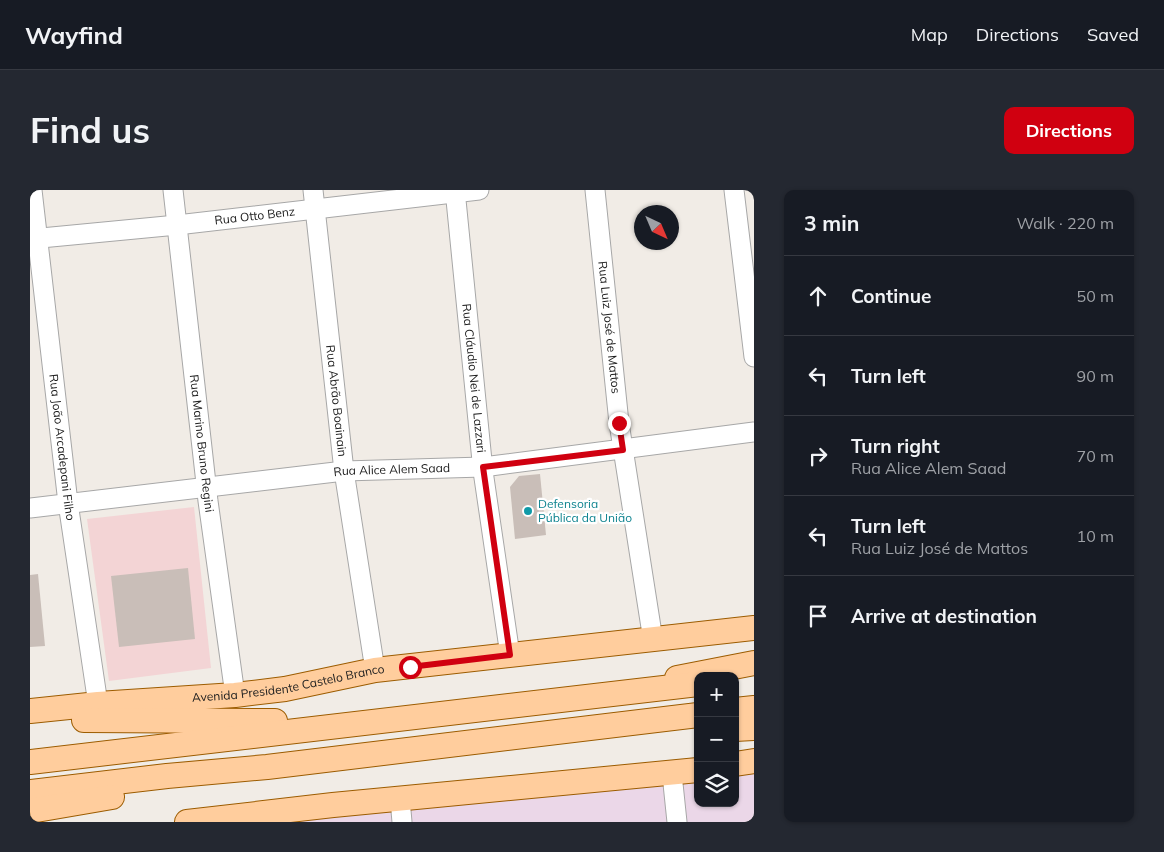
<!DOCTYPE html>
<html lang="en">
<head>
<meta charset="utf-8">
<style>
  :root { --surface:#171b24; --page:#242831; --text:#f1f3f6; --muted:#9ea1a6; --line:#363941; --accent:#d00010 }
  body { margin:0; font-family:Mulish,sans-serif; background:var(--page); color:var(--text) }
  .controls { position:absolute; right:15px; bottom:15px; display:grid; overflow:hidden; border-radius:10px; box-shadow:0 1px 4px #0004 }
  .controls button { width:45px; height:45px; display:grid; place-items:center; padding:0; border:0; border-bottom:1px solid var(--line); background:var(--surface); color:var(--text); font:25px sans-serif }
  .compass { position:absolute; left:604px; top:15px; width:45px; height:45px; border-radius:50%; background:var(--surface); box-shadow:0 1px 4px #0004; rotate:136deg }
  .stop { position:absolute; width:15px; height:15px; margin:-11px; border:4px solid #d00010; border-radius:50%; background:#fff }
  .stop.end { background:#d00010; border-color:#fff; box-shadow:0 1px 5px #0008 }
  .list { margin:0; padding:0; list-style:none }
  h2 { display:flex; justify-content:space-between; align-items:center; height:65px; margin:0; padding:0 20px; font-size:21px }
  h2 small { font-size:16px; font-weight:400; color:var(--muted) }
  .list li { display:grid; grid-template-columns:32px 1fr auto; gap:15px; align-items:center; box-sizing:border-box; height:80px; padding:0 20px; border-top:1px solid var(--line) }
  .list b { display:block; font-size:19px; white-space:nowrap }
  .list p { margin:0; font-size:16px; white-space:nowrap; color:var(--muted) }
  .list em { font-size:16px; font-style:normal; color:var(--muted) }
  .icon { flex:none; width:28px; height:28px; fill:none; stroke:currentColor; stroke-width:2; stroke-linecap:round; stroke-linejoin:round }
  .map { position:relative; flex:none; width:724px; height:632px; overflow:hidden; border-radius:10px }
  header { display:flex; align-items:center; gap:30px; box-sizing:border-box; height:70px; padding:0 25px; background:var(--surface); border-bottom:1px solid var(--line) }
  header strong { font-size:24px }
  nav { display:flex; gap:28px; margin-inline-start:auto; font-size:18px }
  .intro { display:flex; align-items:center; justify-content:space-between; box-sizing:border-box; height:120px; padding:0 30px }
  h1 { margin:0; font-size:35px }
  .button { padding:12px 22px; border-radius:10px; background:var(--accent); color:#fff; font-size:18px; font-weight:700 }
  main { display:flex; gap:30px; padding:0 30px }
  aside { flex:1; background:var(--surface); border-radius:10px; box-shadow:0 1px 4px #0004 }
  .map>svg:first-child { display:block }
  .commercial { fill:#f3d4d5 }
  .industrial { fill:#ebd7e8 }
  .building { fill:#c9beb8 }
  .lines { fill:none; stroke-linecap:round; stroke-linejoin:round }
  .minor-casing { stroke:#a7a7a7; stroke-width:21 }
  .major-casing { stroke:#9c5c00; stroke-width:26 }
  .minor { stroke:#fff; stroke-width:19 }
  .major { stroke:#ffcd9d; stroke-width:24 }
  .route { stroke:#d00010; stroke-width:6 }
  .culture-dot { fill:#0f9aa8; stroke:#fff; stroke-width:2 }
  .labels { text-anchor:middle; stroke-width:4.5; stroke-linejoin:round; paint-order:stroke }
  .street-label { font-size:12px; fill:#202020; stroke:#fff }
  .culture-label { font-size:12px; fill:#0d838f; stroke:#fff; text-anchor:start }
</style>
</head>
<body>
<header>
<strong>Wayfind</strong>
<nav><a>Map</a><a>Directions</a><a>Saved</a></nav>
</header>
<div class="intro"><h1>Find us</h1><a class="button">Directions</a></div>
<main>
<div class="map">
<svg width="724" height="632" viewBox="0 0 724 632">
  <rect width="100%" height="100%" fill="#f1ece6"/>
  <path class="commercial" d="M164,317L181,478L79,491L57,329Z"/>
  <path class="industrial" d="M724,573V632H168L668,581V613H705V575Z"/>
  <g class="building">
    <path d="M510,284L516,345L485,349L480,297L489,286Z"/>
    <path d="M158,378L165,449L89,457L81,386Z"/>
    <path d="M8,384L15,456L0,457V385Z"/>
  </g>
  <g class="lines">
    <g class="minor-casing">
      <g id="minor">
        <path id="s1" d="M2,0L38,313L68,514"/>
        <path id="s2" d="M143,0L178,311L205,505"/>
        <path id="s3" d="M283,0L314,281L345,480"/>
        <path id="s4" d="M425,0L453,281L480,465"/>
        <path id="s5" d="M565,0L589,233L623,450"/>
        <path d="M704,0L724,167"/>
        <path id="s6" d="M0,49L147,35L449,0"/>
        <path id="s7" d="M0,318L314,281L453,277L724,242"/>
        <path d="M642,584L647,632"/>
        <path d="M370,609L372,632"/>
      </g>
    </g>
    <g class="major-casing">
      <g id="major">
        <path d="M647,488L724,473"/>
        <path d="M705,520L724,518"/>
        <path id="s8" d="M0,521L68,514L205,505L255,499L345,480L724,438"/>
        <path d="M54,530L245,531"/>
        <path d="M705,539L724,538"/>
        <path d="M0,572L668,494"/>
        <path d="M705,574L724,571"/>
        <path d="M0,602L137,586L237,577L668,525"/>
        <path d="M0,621L82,607"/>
        <path d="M157,632L303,615L668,580"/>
      </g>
    </g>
    <use href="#minor" class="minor"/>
    <use href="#major" class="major"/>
  </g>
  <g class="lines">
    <path class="route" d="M380,477L480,465L453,277L593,260L589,233"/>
  </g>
  <circle class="culture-dot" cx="498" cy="321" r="5"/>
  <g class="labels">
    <g class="street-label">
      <text dy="4" stroke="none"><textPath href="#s6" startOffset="226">Rua Otto Benz</textPath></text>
      <text dy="4" stroke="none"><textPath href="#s5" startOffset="138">Rua Luiz José de Mattos</textPath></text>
      <text dy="4" stroke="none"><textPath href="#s4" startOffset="189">Rua Cláudio Nei de Lazzari</textPath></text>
      <text dy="4" stroke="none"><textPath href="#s3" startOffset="212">Rua Abrão Boainain</textPath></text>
      <text dy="4" stroke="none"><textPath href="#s2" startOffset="255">Rua Marino Bruno Regini</textPath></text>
      <text dy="4" stroke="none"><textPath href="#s1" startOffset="259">Rua João Arcadepani Filho</textPath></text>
      <text dy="4" stroke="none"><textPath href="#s7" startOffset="364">Rua Alice Alem Saad</textPath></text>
      <text dy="4" stroke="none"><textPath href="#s8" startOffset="260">Avenida Presidente Castelo Branco</textPath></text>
    </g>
    <g class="culture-label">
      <text x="508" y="318">Defensoria<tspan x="508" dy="14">Pública da União</tspan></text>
    </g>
  </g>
</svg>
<div class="controls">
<button>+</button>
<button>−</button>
<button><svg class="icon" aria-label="layers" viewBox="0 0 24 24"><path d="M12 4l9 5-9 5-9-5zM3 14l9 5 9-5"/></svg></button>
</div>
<svg class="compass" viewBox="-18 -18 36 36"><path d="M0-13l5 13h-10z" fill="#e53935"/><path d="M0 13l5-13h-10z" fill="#9ea1a6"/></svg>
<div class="stop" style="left:380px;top:477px"></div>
<div class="stop end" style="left:589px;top:233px"></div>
</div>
<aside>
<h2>3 min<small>Walk · 220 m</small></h2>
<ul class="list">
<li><svg class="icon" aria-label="ahead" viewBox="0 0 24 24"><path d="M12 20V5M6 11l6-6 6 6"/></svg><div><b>Continue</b></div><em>50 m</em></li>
<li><svg class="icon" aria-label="left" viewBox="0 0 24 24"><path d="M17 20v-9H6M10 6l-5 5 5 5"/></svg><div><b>Turn left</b></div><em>90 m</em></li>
<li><svg class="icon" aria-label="right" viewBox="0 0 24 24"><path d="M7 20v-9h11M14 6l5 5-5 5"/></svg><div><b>Turn right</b><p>Rua Alice Alem Saad</p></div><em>70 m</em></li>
<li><svg class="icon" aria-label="left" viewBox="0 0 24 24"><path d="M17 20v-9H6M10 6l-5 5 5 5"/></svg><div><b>Turn left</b><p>Rua Luiz José de Mattos</p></div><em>10 m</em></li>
<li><svg class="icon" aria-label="arrive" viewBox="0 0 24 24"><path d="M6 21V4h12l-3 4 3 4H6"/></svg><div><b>Arrive at destination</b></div></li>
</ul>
</aside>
</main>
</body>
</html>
